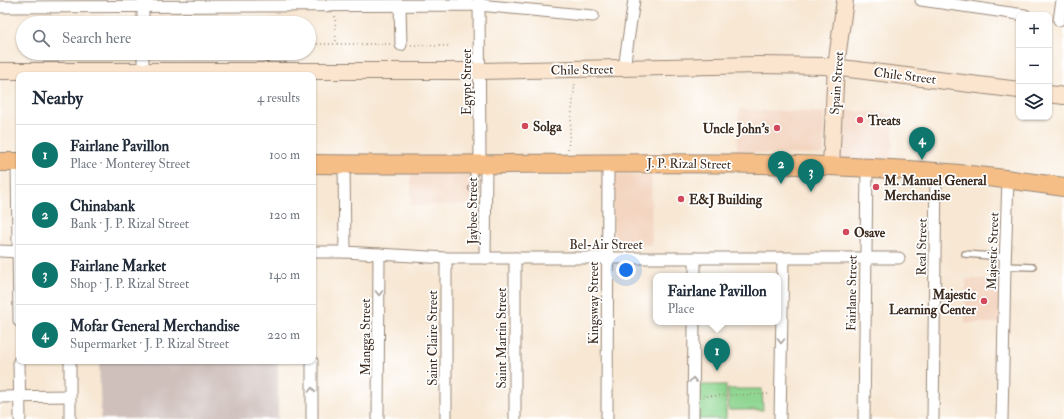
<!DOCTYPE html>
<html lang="en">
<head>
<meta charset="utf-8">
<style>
  :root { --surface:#fff; --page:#f6f6f7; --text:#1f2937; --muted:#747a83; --line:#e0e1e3; --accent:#0f766e }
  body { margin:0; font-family:"IM FELL Double Pica",serif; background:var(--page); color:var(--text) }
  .controls { position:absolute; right:12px; top:12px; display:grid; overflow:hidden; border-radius:8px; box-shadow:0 1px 3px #0004 }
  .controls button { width:36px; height:36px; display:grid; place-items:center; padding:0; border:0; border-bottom:1px solid var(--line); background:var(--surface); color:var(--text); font:20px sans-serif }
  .you { position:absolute; left:626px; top:270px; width:14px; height:14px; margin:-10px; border:3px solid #fff; border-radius:50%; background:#1a73e8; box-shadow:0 0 0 6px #1a73e833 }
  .badge { display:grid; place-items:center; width:26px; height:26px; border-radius:50%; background:var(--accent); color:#fff; font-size:13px; font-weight:700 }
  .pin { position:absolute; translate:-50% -33px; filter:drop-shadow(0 1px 2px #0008) }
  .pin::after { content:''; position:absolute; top:21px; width:14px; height:12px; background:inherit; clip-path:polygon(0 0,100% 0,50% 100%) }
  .popup { position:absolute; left:653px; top:273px; width:128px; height:52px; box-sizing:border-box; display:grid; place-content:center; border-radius:8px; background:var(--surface); filter:drop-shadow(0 1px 3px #0005); font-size:13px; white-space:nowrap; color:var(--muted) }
  .popup b { font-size:15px; color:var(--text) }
  .popup::after { content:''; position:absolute; left:50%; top:100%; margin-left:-8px; border:8px solid transparent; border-top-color:var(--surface) }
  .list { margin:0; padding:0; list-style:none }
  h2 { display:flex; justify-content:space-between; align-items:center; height:52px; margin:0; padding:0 16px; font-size:17px }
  h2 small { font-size:13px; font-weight:400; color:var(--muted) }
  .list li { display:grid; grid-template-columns:26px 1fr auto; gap:12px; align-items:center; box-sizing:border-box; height:60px; padding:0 16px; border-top:1px solid var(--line) }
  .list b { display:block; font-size:15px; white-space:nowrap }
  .list p { margin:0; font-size:13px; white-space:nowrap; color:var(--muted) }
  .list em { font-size:13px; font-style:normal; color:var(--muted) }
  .icon { flex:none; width:22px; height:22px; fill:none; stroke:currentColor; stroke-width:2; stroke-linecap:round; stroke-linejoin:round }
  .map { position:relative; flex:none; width:1064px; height:419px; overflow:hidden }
  .search { position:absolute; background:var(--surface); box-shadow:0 1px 3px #0004; left:16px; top:16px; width:300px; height:44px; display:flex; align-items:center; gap:10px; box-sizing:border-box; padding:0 14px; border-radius:22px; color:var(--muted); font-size:15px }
  .panel { position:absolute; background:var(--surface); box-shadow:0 1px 3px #0004; left:16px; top:72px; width:300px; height:292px; border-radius:8px }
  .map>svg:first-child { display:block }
  .built { fill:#f3d4bf }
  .industrial { fill:#cfc0bb }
  .green { fill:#8ed691; stroke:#648058 }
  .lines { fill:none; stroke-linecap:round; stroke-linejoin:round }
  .lane-casing { stroke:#998878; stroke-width:8 }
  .street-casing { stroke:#998878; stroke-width:13 }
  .secondary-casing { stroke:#998878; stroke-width:18 }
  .primary-casing { stroke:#998878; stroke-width:20 }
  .path { stroke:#998878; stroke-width:1.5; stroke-dasharray:1 3; stroke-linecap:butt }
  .lane { stroke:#fff; stroke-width:5.5 }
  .street { stroke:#fff; stroke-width:11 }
  .secondary { stroke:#fbe5cf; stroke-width:16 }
  .primary { stroke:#f6be87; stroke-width:18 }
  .oneway { stroke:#a79f9a }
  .poi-dot { fill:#d1495b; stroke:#fff; stroke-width:1.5 }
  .labels { text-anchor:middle; stroke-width:3.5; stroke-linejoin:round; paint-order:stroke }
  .street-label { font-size:13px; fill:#3b2a1e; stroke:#fff }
  .poi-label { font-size:13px; font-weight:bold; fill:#3b2a1e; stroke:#fff; text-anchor:start }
</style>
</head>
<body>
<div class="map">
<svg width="1064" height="419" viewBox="0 0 1064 419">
  <rect width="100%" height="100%" fill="#fff"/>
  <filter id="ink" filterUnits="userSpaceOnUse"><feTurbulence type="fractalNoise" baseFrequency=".025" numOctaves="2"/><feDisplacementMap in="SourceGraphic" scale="8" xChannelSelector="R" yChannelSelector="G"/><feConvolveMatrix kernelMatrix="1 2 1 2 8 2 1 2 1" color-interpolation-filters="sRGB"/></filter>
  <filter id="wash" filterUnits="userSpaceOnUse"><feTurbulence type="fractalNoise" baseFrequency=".012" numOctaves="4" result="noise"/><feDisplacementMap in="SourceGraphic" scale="16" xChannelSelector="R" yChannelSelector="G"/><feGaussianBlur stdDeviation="0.9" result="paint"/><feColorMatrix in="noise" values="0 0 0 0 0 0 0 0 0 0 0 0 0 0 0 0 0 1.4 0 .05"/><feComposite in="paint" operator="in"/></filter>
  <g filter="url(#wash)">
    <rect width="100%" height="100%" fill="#f7e7d3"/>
    <g class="built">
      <path d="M739,109L824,113V155L737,153Z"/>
      <path d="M840,110L894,114L891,162L838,159Z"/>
      <path d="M411,173L472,174L474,204L411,206Z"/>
      <path d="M613,174H651L652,245H614Z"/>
      <path d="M966,279H1002L1001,323H965Z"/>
    </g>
    <path class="industrial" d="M99,361H278V419H101Z"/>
    <g class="green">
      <path d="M699,385H726V419H698Z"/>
      <path d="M728,389H762L763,410H729Z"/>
    </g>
  </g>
  <g filter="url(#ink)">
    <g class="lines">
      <g class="lane-casing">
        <g id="lane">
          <path d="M472,188L474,189L473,166"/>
          <path d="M965,254L1005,257"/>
          <path d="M1005,266L1033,267"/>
        </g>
      </g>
      <g class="street-casing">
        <g id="street">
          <path d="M143,0V23"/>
          <path d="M479,0L480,165"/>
          <path d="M921,0L1025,15"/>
          <path d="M400,6L401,45"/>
          <path d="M0,7L479,5L593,16"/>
          <path d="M1059,20L1062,0"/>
          <path d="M143,53V71"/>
          <path d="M624,68L634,0"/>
          <path d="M17,162L19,321"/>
          <path d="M344,164L345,252"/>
          <path d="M0,251L19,252"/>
          <path d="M313,252H345L446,258H899"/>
          <path d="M446,258V419"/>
          <path d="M485,258L486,165"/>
          <path d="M515,258V419"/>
          <path d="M695,276V258"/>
          <path d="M19,361L20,419"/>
          <path d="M70,361V419"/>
          <path d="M0,397L70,396"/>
          <path d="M312,419V361"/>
          <path d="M378,419L379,254"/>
          <path d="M607,419L608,163"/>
          <path d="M693,419L694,322"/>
          <path d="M780,419L783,258"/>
          <path d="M864,419L867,168"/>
          <path d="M933,419L936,172"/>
          <path d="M1002,419L1005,266L1008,179"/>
        </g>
      </g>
      <g class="secondary-casing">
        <g id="secondary">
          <path d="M0,71H480L759,65L825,66L1019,90"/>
          <path d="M1049,94L1064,96"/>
          <path d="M831,166L836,66L845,0"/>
        </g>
      </g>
      <g class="primary-casing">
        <g id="primary">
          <path d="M0,162H19"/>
          <path d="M313,164C521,167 729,156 936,172C979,175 1022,181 1064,187"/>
        </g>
      </g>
      <g class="path">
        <path d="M222,16V23"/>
        <path d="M335,16L336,44"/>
        <path d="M309,44H391"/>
        <path d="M411,45L448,46"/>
        <path d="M568,149L575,82"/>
        <path d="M703,396L771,394"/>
      </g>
      <use href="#lane" class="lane"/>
      <use href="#street" class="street"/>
      <use href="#secondary" class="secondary"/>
      <use href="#primary" class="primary"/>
    </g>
    <defs><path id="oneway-chevron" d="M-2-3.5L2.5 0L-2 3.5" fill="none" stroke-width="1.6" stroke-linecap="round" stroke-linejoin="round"/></defs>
    <g class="oneway">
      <use href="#oneway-chevron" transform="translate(379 293) rotate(90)"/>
      <use href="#oneway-chevron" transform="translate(781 341) rotate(91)"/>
      <use href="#oneway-chevron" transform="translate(693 380) rotate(-89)"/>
      <use href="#oneway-chevron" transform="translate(312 390) rotate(-90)"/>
    </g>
  </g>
  <g class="poi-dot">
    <circle cx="860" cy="120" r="4"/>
    <circle cx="525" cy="126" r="4"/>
    <circle cx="777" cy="128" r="4"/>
    <circle cx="876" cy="187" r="4"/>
    <circle cx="681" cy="199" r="4"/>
    <circle cx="846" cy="232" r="4"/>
    <circle cx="984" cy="301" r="4"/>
  </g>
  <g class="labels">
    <g class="street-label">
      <text transform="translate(582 69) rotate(-1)" y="5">Chile Street</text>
      <text transform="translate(905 75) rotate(7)" y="5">Chile Street</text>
      <text transform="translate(466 82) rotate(-90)" y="5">Egypt Street</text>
      <text transform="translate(836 83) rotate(-86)" y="5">Spain Street</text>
      <text transform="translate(689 163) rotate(1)" y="5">J. P. Rizal Street</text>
      <text transform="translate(472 211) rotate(-90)" y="5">Jaybee Street</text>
      <text x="606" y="249">Bel-Air Street</text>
      <text transform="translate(921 247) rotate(-89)" y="5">Real Street</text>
      <text transform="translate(992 251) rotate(-88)" y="5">Majestic Street</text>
      <text transform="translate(851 293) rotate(-89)" y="5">Fairlane Street</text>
      <text transform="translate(593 303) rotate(-90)" y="5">Kingsway Street</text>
      <text transform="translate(365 337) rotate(-90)" y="5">Mangga Street</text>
      <text transform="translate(432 338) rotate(-90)" y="5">Saint Claire Street</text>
      <text transform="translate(501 338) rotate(-90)" y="5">Saint Martin Street</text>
    </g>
    <g class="poi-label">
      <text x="868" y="125">Treats</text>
      <text x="533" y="131">Solga</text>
      <text x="769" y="133" text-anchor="end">Uncle John's</text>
      <text x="884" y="185">M. Manuel General<tspan x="884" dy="15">Merchandise</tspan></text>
      <text x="689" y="204">E&amp;J Building</text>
      <text x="854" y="237">Osave</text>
      <text x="976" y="299" text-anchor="end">Majestic<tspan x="976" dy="15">Learning Center</tspan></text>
    </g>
  </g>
</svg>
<div class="controls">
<button>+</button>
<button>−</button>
<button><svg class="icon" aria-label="layers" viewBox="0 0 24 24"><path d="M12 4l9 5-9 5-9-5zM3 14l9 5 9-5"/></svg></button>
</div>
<div class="you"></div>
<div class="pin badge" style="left:717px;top:371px">1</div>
<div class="popup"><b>Fairlane Pavillon</b>Place</div>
<div class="pin badge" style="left:781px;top:184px">2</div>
<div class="pin badge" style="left:811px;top:192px">3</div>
<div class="pin badge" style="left:922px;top:160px">4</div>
<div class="search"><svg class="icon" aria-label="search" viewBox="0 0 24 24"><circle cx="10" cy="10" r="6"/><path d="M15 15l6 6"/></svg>Search here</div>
<section class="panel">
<h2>Nearby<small>4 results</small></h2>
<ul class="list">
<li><span class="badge">1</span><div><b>Fairlane Pavillon</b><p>Place · Monterey Street</p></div><em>100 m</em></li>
<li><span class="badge">2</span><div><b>Chinabank</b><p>Bank · J. P. Rizal Street</p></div><em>120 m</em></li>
<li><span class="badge">3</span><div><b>Fairlane Market</b><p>Shop · J. P. Rizal Street</p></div><em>140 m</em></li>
<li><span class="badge">4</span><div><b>Mofar General Merchandise</b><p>Supermarket · J. P. Rizal Street</p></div><em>220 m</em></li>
</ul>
</section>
</div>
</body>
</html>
